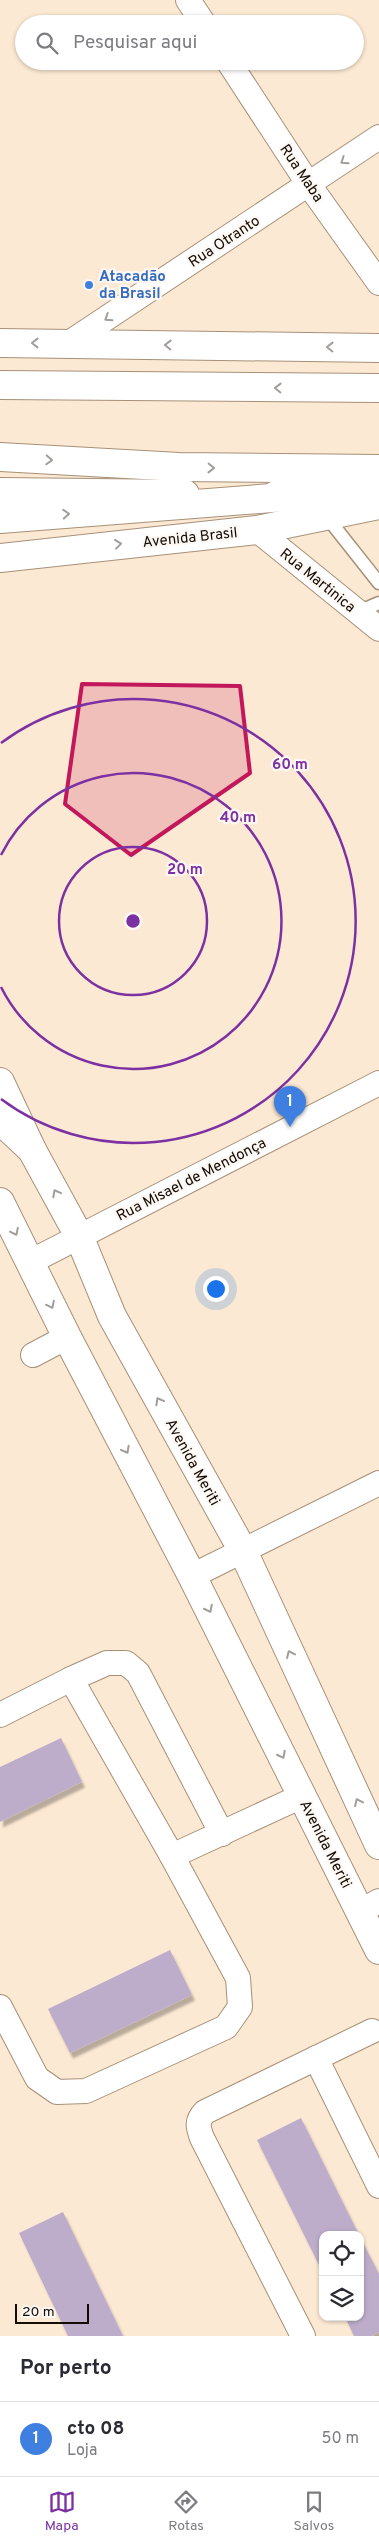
<!DOCTYPE html>
<html lang="pt">
<head>
<meta charset="utf-8">
<style>
  :root { --surface:#fff; --page:#f2f2f3; --text:#2b2b33; --muted:#7c7c81; --line:#e1e1e2; --accent:#7c31a3 }
  body { margin:0; font-family:Overpass,sans-serif; background:var(--page); color:var(--text) }
  .controls { position:absolute; right:15px; bottom:15px; display:grid; overflow:hidden; border-radius:10px; box-shadow:0 1px 4px #0004 }
  .controls button { width:45px; height:45px; display:grid; place-items:center; padding:0; border:0; border-bottom:1px solid var(--line); background:var(--surface); color:var(--text); font:25px sans-serif }
  .scale { position:absolute; left:15px; bottom:12px; width:74px; box-sizing:border-box; padding-left:5px; border:2px solid #130b04; border-top:0; font-size:14px; line-height:18px; white-space:nowrap; color:#130b04; -webkit-text-stroke:4px #fdf8f3; paint-order:stroke }
  .you { position:absolute; left:215px; top:1288px; width:18px; height:18px; margin:-12px; border:4px solid #fff; border-radius:50%; background:#1a73e8; box-shadow:0 0 0 8px #1a73e833 }
  .badge { display:grid; place-items:center; width:32px; height:32px; border-radius:50%; background:var(--accent); color:#fff; font-size:16px; font-weight:700 }
  .pin { position:absolute; translate:-50% -41px; filter:drop-shadow(0 1px 2px #0008) }
  .pin::after { content:''; position:absolute; top:26px; width:18px; height:15px; background:inherit; clip-path:polygon(0 0,100% 0,50% 100%) }
  .list { margin:0; padding:0; list-style:none }
  h2 { display:flex; justify-content:space-between; align-items:center; height:65px; margin:0; padding:0 20px; font-size:21px }
  h2 small { font-size:16px; font-weight:400; color:var(--muted) }
  .list li { display:grid; grid-template-columns:32px 1fr auto; gap:15px; align-items:center; box-sizing:border-box; height:75px; padding:0 20px; border-top:1px solid var(--line) }
  .list b { display:block; font-size:19px; white-space:nowrap }
  .list p { margin:0; font-size:16px; white-space:nowrap; color:var(--muted) }
  .list em { font-size:16px; font-style:normal; color:var(--muted) }
  .icon { flex:none; width:28px; height:28px; fill:none; stroke:currentColor; stroke-width:2; stroke-linecap:round; stroke-linejoin:round }
  .map { position:relative; flex:none; width:379px; height:2336px; overflow:hidden }
  .search { position:absolute; background:var(--surface); box-shadow:0 1px 4px #0004; left:15px; right:15px; top:15px; height:55px; display:flex; align-items:center; gap:12px; box-sizing:border-box; padding:0 18px; border-radius:28px; color:var(--muted); font-size:19px }
  .sheet { height:140px; background:var(--surface) }
  nav { display:flex; justify-content:space-around; align-items:center; box-sizing:border-box; height:70px; border-top:1px solid var(--line); background:var(--surface); font-size:14px; color:var(--muted) }
  nav a { display:grid; justify-items:center; gap:2px }
  nav .on { color:var(--accent) }
  .map>svg:first-child { display:block }
  .building { fill:#bdadca; filter:url(#shadow) }
  .lines { fill:none; stroke-linecap:round; stroke-linejoin:round }
  .service-casing { stroke:#a79078; stroke-width:15 }
  .minor-casing { stroke:#a79078; stroke-width:26 }
  .primary-casing { stroke:#a79078; stroke-width:30 }
  .trunk-casing { stroke:#a79078; stroke-width:30 }
  .motorway-casing { stroke:#a79078; stroke-width:30 }
  .service { stroke:#fff; stroke-width:12 }
  .minor { stroke:#fff; stroke-width:24 }
  .primary { stroke:#fff; stroke-width:28 }
  .trunk { stroke:#fff; stroke-width:28 }
  .motorway { stroke:#fff; stroke-width:28 }
  .oneway { stroke:#a19d9b }
  .marked { fill:#c2185b; fill-opacity:0.2; stroke:#c2185b; stroke-width:4; stroke-linejoin:round }
  .ring { fill:none; stroke:#7c31a3; stroke-width:2.5 }
  .shop-dot { fill:#3f7fe0; stroke:#fdf8f3; stroke-width:2 }
  .labels { text-anchor:middle; stroke-width:4.5; stroke-linejoin:round; paint-order:stroke }
  .street-label { font-size:15px; fill:#130b04; stroke:#fdf8f3 }
  .shop-label { font-size:15px; font-weight:bold; fill:#366cbe; stroke:#fdf8f3; text-anchor:start }
  .centre { fill:#7c31a3; stroke:#fdf8f3; stroke-width:2.5 }
  .ring-label { font-size:15px; text-anchor:middle; font-weight:bold; fill:#7c31a3; stroke:#fdf8f3; stroke-width:4.5; stroke-linejoin:round; paint-order:stroke }
</style>
</head>
<body>
<div class="map">
<svg width="379" height="2336" viewBox="0 0 379 2336">
  <defs>
    <filter id="shadow"><feDropShadow dx="3" dy="5.5" stdDeviation="1" flood-color="#0004"/></filter>
  </defs>
  <rect width="100%" height="100%" fill="#fce9d3"/>
  <g class="building">
    <path d="M61,1738L82,1782L0,1822V1767Z"/>
    <path d="M170,1950L192,1995L70,2053L48,2009Z"/>
    <path d="M301,2118L359,2235H323V2273L257,2140Z"/>
    <path d="M63,2212L123,2336H68L19,2233Z"/>
    <path d="M360,2237L379,2274V2332L372,2336H354L345,2317H360Z"/>
  </g>
  <g class="lines">
    <g class="service-casing">
      <g id="service">
        <path d="M326,516L379,583"/>
        <path d="M358,612L379,603"/>
      </g>
    </g>
    <g class="minor-casing">
      <g id="minor">
        <path d="M188,0L204,24"/>
        <path d="M228,61L309,185L379,283"/>
        <path d="M69,343L379,137"/>
        <path d="M257,530L379,629"/>
        <path d="M30,1262L379,1083"/>
        <path d="M33,1355L67,1337"/>
        <path d="M192,1576L379,1483"/>
        <path d="M71,1679L107,1663H126L138,1673L222,1834"/>
        <path d="M0,1715L71,1679L172,1856L238,1978L240,2007L226,2027L86,2091L57,2092L37,2078L0,2007"/>
        <path d="M172,1856L302,1796"/>
        <path d="M360,1912L379,1901"/>
        <path d="M316,2058L379,2186"/>
        <path d="M303,2336L202,2138C198,2127 196,2121 205,2112L372,2031"/>
      </g>
    </g>
    <g class="primary-casing">
      <g id="primary">
        <path d="M0,558L257,530L379,505"/>
        <path d="M0,1082L32,1150L79,1236L112,1316L243,1551L379,1845"/>
        <path d="M0,1202L67,1337L192,1576L379,1950"/>
      </g>
    </g>
    <g class="trunk-casing">
      <g id="trunk">
        <path d="M0,343L379,348"/>
        <path d="M0,492L185,494"/>
        <path d="M276,495L379,496"/>
      </g>
    </g>
    <g class="motorway-casing">
      <g id="motorway">
        <path d="M0,385L379,388"/>
        <path d="M0,457L179,467L379,469"/>
        <path d="M0,519L298,496"/>
        <path d="M0,1120L32,1150"/>
      </g>
    </g>
    <use href="#service" class="service"/>
    <use href="#minor" class="minor"/>
    <use href="#primary" class="primary"/>
    <use href="#trunk" class="trunk"/>
    <use href="#motorway" class="motorway"/>
  </g>
  <defs><path id="oneway-chevron" d="M-2-3.5L2.5 0L-2 3.5" fill="none" stroke-width="1.6" stroke-linecap="round" stroke-linejoin="round" transform="scale(1.25)"/></defs>
  <g class="oneway">
    <use href="#oneway-chevron" transform="translate(344 161) rotate(146)"/>
    <use href="#oneway-chevron" transform="translate(108 318) rotate(147)"/>
    <use href="#oneway-chevron" transform="translate(35 343) rotate(-180)"/>
    <use href="#oneway-chevron" transform="translate(168 345) rotate(-179)"/>
    <use href="#oneway-chevron" transform="translate(330 347) rotate(-179)"/>
    <use href="#oneway-chevron" transform="translate(278 388) rotate(-179)"/>
    <use href="#oneway-chevron" transform="translate(49 460) rotate(3)"/>
    <use href="#oneway-chevron" transform="translate(211 468) rotate(1)"/>
    <use href="#oneway-chevron" transform="translate(66 514) rotate(-4)"/>
    <use href="#oneway-chevron" transform="translate(118 544) rotate(-7)"/>
    <use href="#oneway-chevron" transform="translate(56 1193) rotate(-118)"/>
    <use href="#oneway-chevron" transform="translate(15 1232) rotate(64)"/>
    <use href="#oneway-chevron" transform="translate(51 1305) rotate(64)"/>
    <use href="#oneway-chevron" transform="translate(159 1401) rotate(-119)"/>
    <use href="#oneway-chevron" transform="translate(126 1450) rotate(62)"/>
    <use href="#oneway-chevron" transform="translate(209 1609) rotate(63)"/>
    <use href="#oneway-chevron" transform="translate(290 1654) rotate(-115)"/>
    <use href="#oneway-chevron" transform="translate(282 1755) rotate(63)"/>
    <use href="#oneway-chevron" transform="translate(358 1802) rotate(-115)"/>
  </g>
  <path class="marked" d="M82,684L240,686L250,773L131,855L65,804Z"/>
  <g class="ring">
    <circle cx="133" cy="921" r="74"/>
    <path d="M1 855A148 148 0 1 1 1 987"/>
    <path d="M1 743A222 222 0 1 1 1 1099"/>
  </g>
  <circle class="shop-dot" cx="89" cy="285" r="5"/>
  <g class="labels">
    <g class="street-label">
      <text transform="translate(302 173) rotate(56)" y="5">Rua Maba</text>
      <text transform="translate(224 241) rotate(-33)" y="5">Rua Otranto</text>
      <text transform="translate(190 537) rotate(-6)" y="5">Avenida Brasil</text>
      <text transform="translate(318 580) rotate(39)" y="5">Rua Martinica</text>
      <text transform="translate(191 1179) rotate(-27)" y="5">Rua Misael de Mendonça</text>
      <text transform="translate(193 1462) rotate(61)" y="5">Avenida Meriti</text>
      <text transform="translate(326 1844) rotate(63)" y="5">Avenida Meriti</text>
    </g>
    <g class="shop-label">
      <text x="99" y="281">Atacadão<tspan x="99" dy="17">da Brasil</tspan></text>
    </g>
  </g>
  <circle cx="133" cy="921" r="8" class="centre"/>
  <g class="ring-label">
    <text x="290" y="769">60 m</text>
    <text x="238" y="822">40 m</text>
    <text x="185" y="874">20 m</text>
  </g>
</svg>
<div class="controls">
<button><svg class="icon" aria-label="locate" viewBox="0 0 24 24"><circle cx="12" cy="12" r="6"/><path d="M12 2v4M12 18v4M2 12h4M18 12h4"/></svg></button>
<button><svg class="icon" aria-label="layers" viewBox="0 0 24 24"><path d="M12 4l9 5-9 5-9-5zM3 14l9 5 9-5"/></svg></button>
</div>
<div class="scale">20 m</div>
<div class="you"></div>
<div class="pin badge" style="left:290px;top:1127px;background:#3f7fe0">1</div>
<div class="search"><svg class="icon" aria-label="search" viewBox="0 0 24 24"><circle cx="10" cy="10" r="6"/><path d="M15 15l6 6"/></svg>Pesquisar aqui</div>
</div>
<section class="sheet">
<h2>Por perto<small></small></h2>
<ul class="list">
<li><span class="badge" style="background:#3f7fe0">1</span><div><b>cto 08</b><p>Loja</p></div><em>50 m</em></li>
</ul>
</section>
<nav>
<a class="on"><svg class="icon" aria-label="map" viewBox="0 0 24 24"><path d="M3 6l6-2 6 2 6-2v14l-6 2-6-2-6 2zM9 4v14M15 6v14"/></svg>Mapa</a>
<a><svg class="icon" aria-label="directions" viewBox="0 0 24 24"><path d="M12 3l9 9-9 9-9-9zM9 14v-3h6M13 9l2 2-2 2"/></svg>Rotas</a>
<a><svg class="icon" aria-label="saved" viewBox="0 0 24 24"><path d="M7 4h10v16l-5-4-5 4z"/></svg>Salvos</a>
</nav>
</body>
</html>
